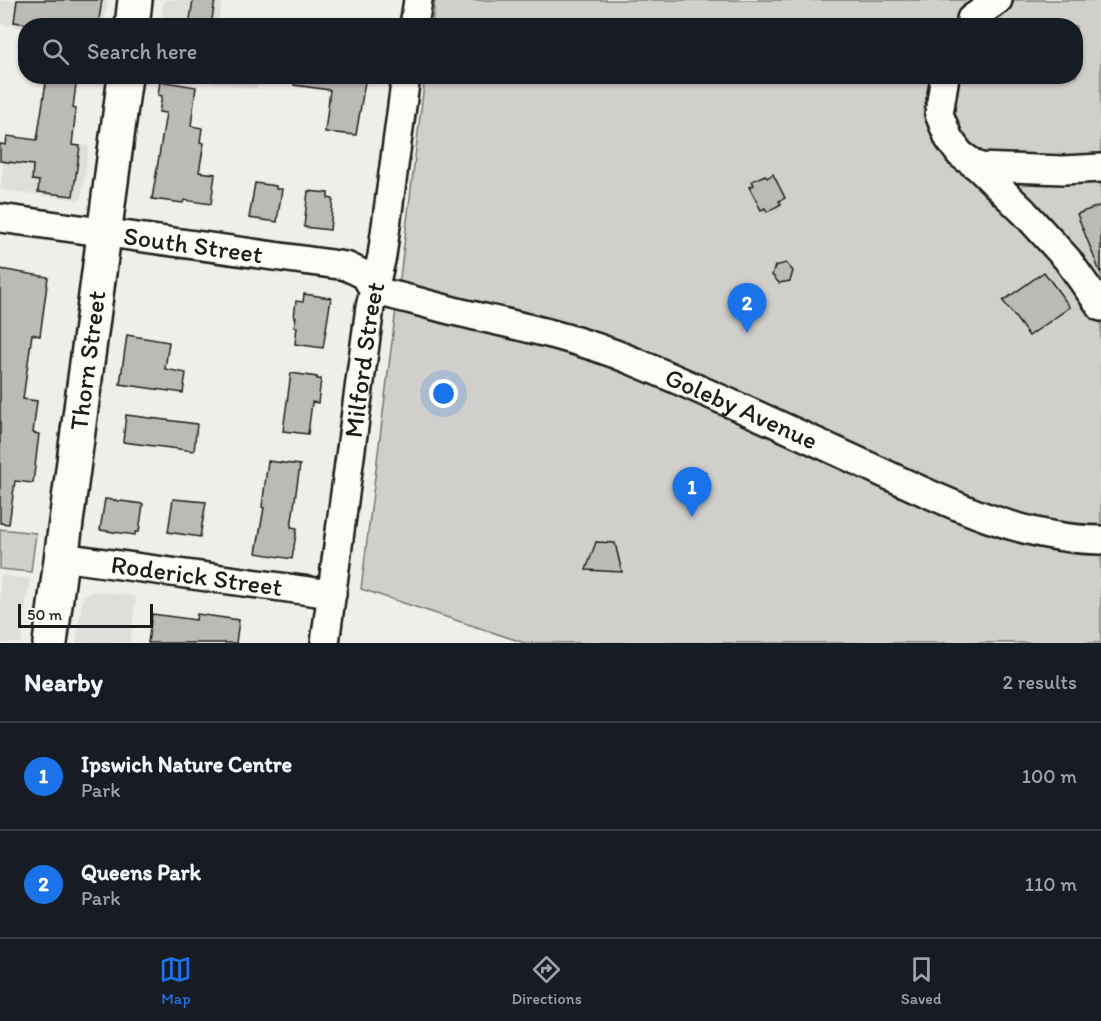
<!DOCTYPE html>
<html lang="en">
<head>
<meta charset="utf-8">
<style>
  :root { --surface:#171b24; --page:#242831; --text:#f1f3f6; --muted:#9ea1a6; --line:#363941; --accent:#1a73e8 }
  body { margin:0; font-family:Itim,sans-serif; background:var(--page); color:var(--text) }
  .scale { position:absolute; left:18px; bottom:15px; width:135px; box-sizing:border-box; padding-left:6px; border:3px solid #1c1c1c; border-top:0; font-size:16px; line-height:21px; white-space:nowrap; color:#1c1c1c; -webkit-text-stroke:4px #fdfcf7; paint-order:stroke }
  .you { position:absolute; left:444px; top:394px; width:21px; height:21px; margin:-15px; border:4px solid #fff; border-radius:50%; background:#1a73e8; box-shadow:0 0 0 9px #1a73e833 }
  .badge { display:grid; place-items:center; width:39px; height:39px; border-radius:50%; background:var(--accent); color:#fff; font-size:20px; font-weight:700 }
  .pin { position:absolute; translate:-50% -50px; filter:drop-shadow(0 2px 3px #0008) }
  .pin::after { content:''; position:absolute; top:32px; width:21px; height:18px; background:inherit; clip-path:polygon(0 0,100% 0,50% 100%) }
  .list { margin:0; padding:0; list-style:none }
  h2 { display:flex; justify-content:space-between; align-items:center; height:78px; margin:0; padding:0 24px; font-size:26px }
  h2 small { font-size:20px; font-weight:400; color:var(--muted) }
  .list li { display:grid; grid-template-columns:39px 1fr auto; gap:18px; align-items:center; box-sizing:border-box; height:108px; padding:0 24px; border-top:2px solid var(--line) }
  .list b { display:block; font-size:22px; white-space:nowrap }
  .list p { margin:0; font-size:20px; white-space:nowrap; color:var(--muted) }
  .list em { font-size:20px; font-style:normal; color:var(--muted) }
  .icon { flex:none; width:33px; height:33px; fill:none; stroke:currentColor; stroke-width:2; stroke-linecap:round; stroke-linejoin:round }
  .map { position:relative; flex:none; width:1101px; height:643px; overflow:hidden }
  .search { position:absolute; background:var(--surface); box-shadow:0 2px 4px #0004; left:18px; right:18px; top:18px; height:66px; display:flex; align-items:center; gap:15px; box-sizing:border-box; padding:0 21px; border-radius:24px; color:var(--muted); font-size:22px }
  .sheet { height:294px; background:var(--surface) }
  nav { display:flex; justify-content:space-around; align-items:center; box-sizing:border-box; height:84px; border-top:2px solid var(--line); background:var(--surface); font-size:16px; color:var(--muted) }
  nav a { display:grid; justify-items:center; gap:3px }
  nav .on { color:var(--accent) }
  .map>svg:first-child { display:block }
  .built { fill:#e0deda }
  .green { fill:#d0cfcc; stroke:#767674; stroke-width:1.5 }
  .building { fill:#bbbab6; stroke:#1c1c1c; stroke-width:1.5 }
  .lines { fill:none; stroke-linecap:round; stroke-linejoin:round }
  .minor-casing { stroke:#1c1c1c; stroke-width:32 }
  .major-casing { stroke:#1c1c1c; stroke-width:38 }
  .minor { stroke:#fdfcf7; stroke-width:27 }
  .major { stroke:#fdfcf7; stroke-width:33 }
  .labels { text-anchor:middle; stroke-width:5; stroke-linejoin:round; paint-order:stroke }
  .street-label { font-size:26px; fill:#1c1c1c; stroke:#fdfcf7 }
</style>
</head>
<body>
<div class="map">
<svg width="1101" height="643" viewBox="0 0 1101 643">
  <rect width="100%" height="100%" fill="#f0eeea"/>
  <filter id="ink" filterUnits="userSpaceOnUse"><feTurbulence type="fractalNoise" baseFrequency=".0167" numOctaves="2"/><feDisplacementMap in="SourceGraphic" scale="12" xChannelSelector="R" yChannelSelector="G"/><feConvolveMatrix kernelMatrix="1 2 1 2 8 2 1 2 1" color-interpolation-filters="sRGB"/></filter>
  <g filter="url(#ink)">
    <g class="built">
      <path d="M0,0H108L104,25L26,26L25,28L0,24Z"/>
      <path d="M164,0H222L218,25L160,26Z"/>
      <path d="M177,77H259L257,89Z"/>
      <path d="M7,136L89,146L81,200L0,190Z"/>
      <path d="M0,575L30,579L21,643H0Z"/>
      <path d="M92,591L136,596L130,643H76L83,597Z"/>
    </g>
    <g class="green">
      <path d="M435,0H1101V643H525L361,589L425,77L1076,76V26L432,25Z"/>
      <path d="M0,529L36,533L31,572L0,569Z"/>
    </g>
    <g class="building">
      <path d="M17,0H102L98,26H42L14,22Z"/>
      <path d="M193,0H215L211,26H189Z"/>
      <path d="M47,76H77L73,108L76,109L72,145L80,146L73,196L38,192L39,181L32,180L33,165L0,161V144L6,145L7,136L37,140Z"/>
      <path d="M294,76H366L356,135L325,132L330,90L294,85Z"/>
      <path d="M160,81L196,87L191,126L202,128L200,142L204,143L199,172L215,174L211,204L184,200L183,203L152,199L166,113L159,112L162,96L158,95Z"/>
      <path d="M773,174L785,198L779,201L781,204L767,212L765,208L761,210L749,187L754,185L752,181L765,175L767,178Z"/>
      <path d="M255,183L276,186V189H282L277,222L249,218Z"/>
      <path d="M308,191L328,193V198L333,199L330,230L304,227Z"/>
      <path d="M1101,205V272H1100L1077,214Z"/>
      <path d="M786,263L793,271L790,281L779,283L772,275L775,266Z"/>
      <path d="M0,269L48,277L40,336L32,334L23,399L37,401L33,433L39,434L33,483L15,481L9,524L0,523Z"/>
      <path d="M1044,272L1070,307L1029,336L1003,301Z"/>
      <path d="M304,294L331,298L323,348L295,344L297,327H294L296,317H294L296,301L303,302Z"/>
      <path d="M127,335L169,342L165,369L186,373L183,393L120,384Z"/>
      <path d="M291,373L317,377V379H321L318,403L312,402L308,434L283,431Z"/>
      <path d="M126,415L197,424L194,451L123,442Z"/>
      <path d="M268,461L300,465L291,527L297,528L292,559L256,553L264,508L262,507Z"/>
      <path d="M694,468L706,472L701,494L680,487Z"/>
      <path d="M105,499L143,504L139,532H135V535L100,530Z"/>
      <path d="M173,499L206,502L200,537L168,532Z"/>
      <path d="M596,542L615,543L622,572L586,570Z"/>
      <path d="M152,614L196,620L197,614L239,620L236,643H148Z"/>
    </g>
    <g class="lines">
      <g class="minor-casing">
        <g id="minor">
          <path d="M971,19L998,0"/>
          <path d="M414,26L418,0"/>
          <path d="M945,76L939,114L949,139L960,154L978,167L1024,212L1067,259L1101,307"/>
          <path d="M978,167L1063,170L1101,168"/>
          <path id="s1" d="M0,218L346,266L365,275L374,291"/>
          <path id="s2" d="M374,291C404,297 433,306 462,313C520,326 578,338 633,361C705,391 777,424 849,457C928,493 1011,539 1101,540"/>
          <path id="s3" d="M62,557L332,594"/>
          <path id="s4" d="M325,643L370,307L382,256L406,76"/>
        </g>
      </g>
      <g class="major-casing">
        <g id="major">
          <path d="M132,26L135,0"/>
          <path id="s5" d="M50,643L125,76"/>
        </g>
      </g>
      <use href="#minor" class="minor"/>
      <use href="#major" class="major"/>
    </g>
  </g>
  <g class="labels">
    <g class="street-label">
      <text dy="9" stroke="none"><textPath href="#s1" startOffset="195">South Street</textPath></text>
      <text dy="9" stroke="none"><textPath href="#s5" startOffset="285">Thorn Street</textPath></text>
      <text dy="9" stroke="none"><textPath href="#s4" startOffset="286">Milford Street</textPath></text>
      <text dy="9" stroke="none"><textPath href="#s2" startOffset="387">Goleby Avenue</textPath></text>
      <text dy="9" stroke="none"><textPath href="#s3" startOffset="136">Roderick Street</textPath></text>
    </g>
  </g>
</svg>
<div class="scale">50 m</div>
<div class="you"></div>
<div class="pin badge" style="left:692px;top:517px">1</div>
<div class="pin badge" style="left:747px;top:333px">2</div>
<div class="search"><svg class="icon" aria-label="search" viewBox="0 0 24 24"><circle cx="10" cy="10" r="6"/><path d="M15 15l6 6"/></svg>Search here</div>
</div>
<section class="sheet">
<h2>Nearby<small>2 results</small></h2>
<ul class="list">
<li><span class="badge">1</span><div><b>Ipswich Nature Centre</b><p>Park</p></div><em>100 m</em></li>
<li><span class="badge">2</span><div><b>Queens Park</b><p>Park</p></div><em>110 m</em></li>
</ul>
</section>
<nav>
<a class="on"><svg class="icon" aria-label="map" viewBox="0 0 24 24"><path d="M3 6l6-2 6 2 6-2v14l-6 2-6-2-6 2zM9 4v14M15 6v14"/></svg>Map</a>
<a><svg class="icon" aria-label="directions" viewBox="0 0 24 24"><path d="M12 3l9 9-9 9-9-9zM9 14v-3h6M13 9l2 2-2 2"/></svg>Directions</a>
<a><svg class="icon" aria-label="saved" viewBox="0 0 24 24"><path d="M7 4h10v16l-5-4-5 4z"/></svg>Saved</a>
</nav>
</body>
</html>
